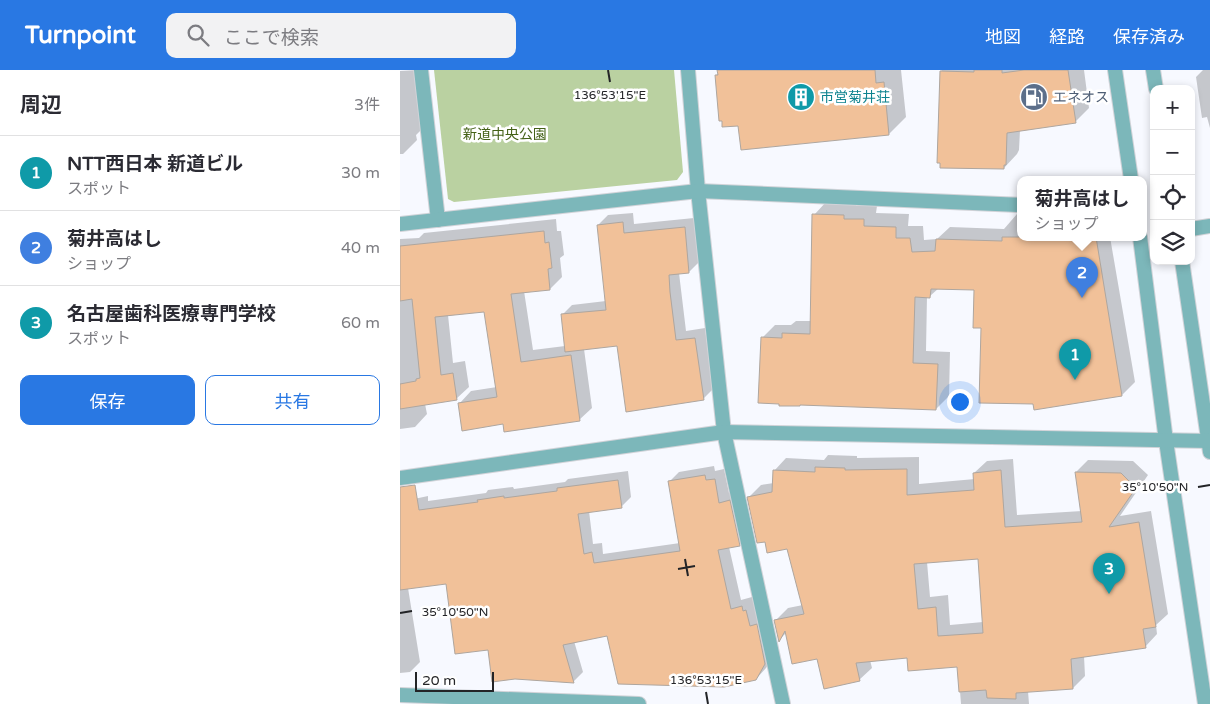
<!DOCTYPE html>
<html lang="ja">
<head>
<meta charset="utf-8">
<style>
  :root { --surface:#fff; --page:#f2f2f3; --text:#2b2b33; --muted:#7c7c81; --line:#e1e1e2; --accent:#2978e3 }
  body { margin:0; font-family:"Varela Round","Noto Sans JP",sans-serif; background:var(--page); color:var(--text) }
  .controls { position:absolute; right:15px; top:15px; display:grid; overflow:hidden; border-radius:10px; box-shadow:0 2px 8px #0003 }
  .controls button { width:45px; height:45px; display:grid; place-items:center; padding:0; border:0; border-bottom:1px solid var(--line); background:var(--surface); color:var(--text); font:25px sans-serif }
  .scale { position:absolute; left:15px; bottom:12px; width:79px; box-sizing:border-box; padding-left:5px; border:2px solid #232427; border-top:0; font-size:14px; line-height:18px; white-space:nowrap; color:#232427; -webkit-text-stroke:4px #fff; paint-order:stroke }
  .you { position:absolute; left:559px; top:331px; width:18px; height:18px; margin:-12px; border:4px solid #fff; border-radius:50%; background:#1a73e8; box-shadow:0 0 0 8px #1a73e833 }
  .badge { display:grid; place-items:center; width:32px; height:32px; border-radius:50%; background:var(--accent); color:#fff; font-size:16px; font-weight:700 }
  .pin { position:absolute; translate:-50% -41px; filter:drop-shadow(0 1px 2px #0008) }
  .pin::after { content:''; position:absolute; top:26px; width:18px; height:15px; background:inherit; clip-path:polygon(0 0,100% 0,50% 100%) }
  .popup { position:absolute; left:617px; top:106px; width:130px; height:65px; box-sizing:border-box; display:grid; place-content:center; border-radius:10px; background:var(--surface); filter:drop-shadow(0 1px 4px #0005); font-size:16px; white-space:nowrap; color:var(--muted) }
  .popup b { font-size:19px; color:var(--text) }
  .popup::after { content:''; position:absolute; left:50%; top:100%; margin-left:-10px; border:10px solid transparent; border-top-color:var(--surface) }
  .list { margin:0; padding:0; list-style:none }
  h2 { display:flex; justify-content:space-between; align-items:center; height:65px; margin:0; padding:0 20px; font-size:21px }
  h2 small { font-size:16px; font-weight:400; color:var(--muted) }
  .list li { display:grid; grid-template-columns:32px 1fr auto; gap:15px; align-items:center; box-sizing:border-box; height:75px; padding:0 20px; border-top:1px solid var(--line) }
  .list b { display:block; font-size:19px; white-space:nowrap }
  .list p { margin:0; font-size:16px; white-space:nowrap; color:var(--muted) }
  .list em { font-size:16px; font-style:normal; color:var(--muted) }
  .actions { display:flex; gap:10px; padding:15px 20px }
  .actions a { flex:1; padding:11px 0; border:1px solid var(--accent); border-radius:10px; text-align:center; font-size:18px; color:var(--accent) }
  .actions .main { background:var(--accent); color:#fff }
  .icon { flex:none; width:28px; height:28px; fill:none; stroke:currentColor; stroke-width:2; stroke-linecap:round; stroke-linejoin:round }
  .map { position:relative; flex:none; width:810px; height:634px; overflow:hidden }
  header { display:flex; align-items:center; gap:30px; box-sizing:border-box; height:70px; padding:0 25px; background:var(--accent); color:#fff }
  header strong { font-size:24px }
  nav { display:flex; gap:28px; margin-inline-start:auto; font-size:18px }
  .search { width:350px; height:45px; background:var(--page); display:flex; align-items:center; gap:12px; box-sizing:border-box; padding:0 18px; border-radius:10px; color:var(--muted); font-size:19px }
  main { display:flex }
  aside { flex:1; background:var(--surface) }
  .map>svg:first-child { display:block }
  .green { fill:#bad1a1 }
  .shadow { fill:#0003; fill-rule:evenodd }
  .building { fill:#f1c199; stroke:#aea69f; fill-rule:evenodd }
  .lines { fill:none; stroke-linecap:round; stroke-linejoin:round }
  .minor-casing { stroke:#d1d3d8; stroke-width:16 }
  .tertiary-casing { stroke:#d1d3d8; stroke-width:16 }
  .minor { stroke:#7cb7ba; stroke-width:14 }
  .tertiary { stroke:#7cb7ba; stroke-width:14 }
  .ticks { fill:none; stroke:#232427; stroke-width:2 }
  .labels { text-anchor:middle; stroke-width:5; stroke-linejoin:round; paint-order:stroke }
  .culture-label { font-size:14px; fill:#0d838f; stroke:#fff; text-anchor:start }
  .service-label { font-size:14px; fill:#4e5e75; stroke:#fff; text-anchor:start }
  .park-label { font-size:14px; fill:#446117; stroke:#fff }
  .ticks-label { font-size:12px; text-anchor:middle; fill:#232427; stroke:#fff; stroke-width:5; stroke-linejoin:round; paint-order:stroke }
</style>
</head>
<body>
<header>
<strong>Turnpoint</strong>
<div class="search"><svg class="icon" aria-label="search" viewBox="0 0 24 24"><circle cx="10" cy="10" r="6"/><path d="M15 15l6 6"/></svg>ここで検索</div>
<nav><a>地図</a><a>経路</a><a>保存済み</a></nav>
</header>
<main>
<aside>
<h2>周辺<small>3件</small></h2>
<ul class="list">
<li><span class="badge" style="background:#0f9aa8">1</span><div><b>NTT西日本 新道ビル</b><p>スポット</p></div><em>30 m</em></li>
<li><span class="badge" style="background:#3f7fe0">2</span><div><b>菊井高はし</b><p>ショップ</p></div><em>40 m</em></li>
<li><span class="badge" style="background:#0f9aa8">3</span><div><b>名古屋歯科医療専門学校</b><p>スポット</p></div><em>60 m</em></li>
</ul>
<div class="actions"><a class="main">保存</a><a>共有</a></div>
</aside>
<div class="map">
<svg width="810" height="634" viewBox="0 0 810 634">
  <rect width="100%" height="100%" fill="#f7f9ff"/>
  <path class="green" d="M34,0H274L283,102L277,110L54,132L48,129Z"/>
  <g class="shadow">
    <path d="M18,0L29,52L16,65L17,70L3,84H0V1Z"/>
    <path d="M318,0H501L506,47L489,64L340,54L316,5L319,3Z"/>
    <path d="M542,0H684L689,38L676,51L620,60L619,80L617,84L604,98L541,1Z"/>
    <path d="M803,0H810V58L807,47L802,48L796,7Z"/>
    <path d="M426,132L456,133V136H477L476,143L509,144L508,156H523L524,170L537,169L550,157L604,159L617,144H621V167H710L735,312L722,325L634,333L582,257L575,219L539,218L530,226H527L526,281L550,282L549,326L536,339L362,268L375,255H391L396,251H411L414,145Z"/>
    <path d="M233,143L234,154L294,148L299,192L289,202L279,203L286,261L305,258L313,319L303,329L218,275L184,279L192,338L179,350L104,353L59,334L71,321L97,317L85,241L48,245L53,293L65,291L69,317L56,329L25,334L27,344L15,357L0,359V169L19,168L24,163L156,149L157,161H161L164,185L160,188L162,207L150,219L124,221L133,280L165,276L162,245L172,235L206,231L198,155L208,145Z"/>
    <path d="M428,385L457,386V388L519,387V414L575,409L574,403L587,391L613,389L617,445L682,441L676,402L688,390L733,391L748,405L720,446L751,441L768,544L756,555L757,564L745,577L684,586L685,606L673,618L628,621L629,634H561L558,595L508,587L470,590L472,598L459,610L418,587L387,562L379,570L375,551L388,538L403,535L388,477L366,470L348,428L361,415L374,413V401L386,388L424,390ZM579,488L583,552L550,555L548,525L530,527L527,492Z"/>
    <path d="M314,396L315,401L324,399L329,423L340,421L349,465L339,475L329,477L341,530L352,527L353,531H356L375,584L366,598L356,609L208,564L174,571L183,602L174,611L115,608L89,578L47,512L8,518L20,592L10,602L0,603V432L28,426V431L86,423L88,420L113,417L114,419L165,412L168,409L228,401L231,427L221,437L189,441L193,474L202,473L203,484L280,473L269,412L279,402Z"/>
  </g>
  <g class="building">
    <path d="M317,0H475L476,13L484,12L489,65L341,80L338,56L322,57V51H319L315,5H318Z"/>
    <path d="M574,0H602V3L624,0H668L676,53L607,63L606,95H604V99L540,98V93H537L540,1L574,2Z"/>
    <path d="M412,144L444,145V149H464V156L496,157V168H510L512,182L535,181L536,169L602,171V167H696L722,326L634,340L633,334L579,333L581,258H573L574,220L531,219L530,228L515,227L513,293L538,294L536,340L400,335V336H379V334L358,333L361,267L382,268V263L410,264Z"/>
    <path d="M223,152L224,163L285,157L289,203L269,205L270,222L276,270L295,268L304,330L226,342L217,276L165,282L161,244L206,240L197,155Z"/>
    <path d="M144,161L145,173L149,172L152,198L148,199L150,220L111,224L121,292L171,285L180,351L104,362L103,354L62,361L58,333L97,327L84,242L35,247L41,305L53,303L57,330L0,339V314L16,311V309L20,308L12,229L0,231V176Z"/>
    <path d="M415,397L445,398V400L507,399V425L574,420L573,403L601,400L605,457L682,452L675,402L721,403L736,418L709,457L739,452L756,557L743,559L746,578L671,589L673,619L616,623V629L587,628L586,620L559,622L557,597L508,601L507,588L456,593L460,611L424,619L417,589L392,594L385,561L379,572L374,550L404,544L387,479L367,483L365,472L357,473L347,427L372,422L373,400L415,402ZM578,489L583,563L538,566L536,537L518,539L514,494Z"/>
    <path d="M305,405L306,410L315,409L319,433L330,430L340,476L318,480L331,539L342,536L343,541L346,540L350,556L357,554L365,594L356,610L324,617L218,614L207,566L163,575L174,613L115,609L92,612L88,580L55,584L46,514L0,520V417L15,415L19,440L78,432L77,430L104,426V428L157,421V418L218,410L222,438L178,444L184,484L192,482L194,493L280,481L268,411Z"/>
  </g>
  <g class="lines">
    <g class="minor-casing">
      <g id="minor">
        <path d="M21,0L38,150"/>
        <path d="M288,0L298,121L324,362L383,634"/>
        <path d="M0,154L298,121L621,135"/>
        <path d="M791,159L810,156"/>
        <path d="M0,625L239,634"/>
      </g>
    </g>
    <g class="tertiary-casing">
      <g id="tertiary">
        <path d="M715,0L731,109"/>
        <path d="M753,0L756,19"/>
        <path d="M740,167L766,371L805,634"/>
        <path d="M782,191L810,382"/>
        <path d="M0,408L324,362L810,371"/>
      </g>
    </g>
    <use href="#minor" class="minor"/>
    <use href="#tertiary" class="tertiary"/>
  </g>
  <path class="ticks" d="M208,0L210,12M798,417L810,415M285,489L288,506M278,499L295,496M0,543L12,541M306,622L308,634"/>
  <defs>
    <g id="building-disc" transform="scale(1.4375)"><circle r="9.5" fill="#0f9aa8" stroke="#fff"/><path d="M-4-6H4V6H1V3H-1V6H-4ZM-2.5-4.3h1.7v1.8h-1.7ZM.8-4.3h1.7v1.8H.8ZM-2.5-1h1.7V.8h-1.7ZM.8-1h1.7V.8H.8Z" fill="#fff"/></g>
    <g id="fuel-disc" transform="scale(1.4375)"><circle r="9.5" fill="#5c6f8a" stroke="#fff"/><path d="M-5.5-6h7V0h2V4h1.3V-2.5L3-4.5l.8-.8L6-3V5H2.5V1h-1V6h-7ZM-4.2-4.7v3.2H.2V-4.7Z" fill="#fff"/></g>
  </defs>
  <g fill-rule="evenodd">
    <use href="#building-disc" x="401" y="27"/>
    <use href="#fuel-disc" x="634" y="27"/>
  </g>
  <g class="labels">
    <g class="culture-label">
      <text x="420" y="32">市営菊井荘</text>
    </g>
    <g class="service-label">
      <text x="653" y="32">エネオス</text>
    </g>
    <g class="park-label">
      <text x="105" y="69">新道中央公園</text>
    </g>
  </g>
  <g class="ticks-label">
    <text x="210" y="29">136°53'15"E</text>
    <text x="755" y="421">35°10'50"N</text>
    <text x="55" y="546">35°10'50"N</text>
    <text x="306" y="614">136°53'15"E</text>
  </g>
</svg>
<div class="controls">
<button>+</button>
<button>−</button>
<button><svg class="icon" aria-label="locate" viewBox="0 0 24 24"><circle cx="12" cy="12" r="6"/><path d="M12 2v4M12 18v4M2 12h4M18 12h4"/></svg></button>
<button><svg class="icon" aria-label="layers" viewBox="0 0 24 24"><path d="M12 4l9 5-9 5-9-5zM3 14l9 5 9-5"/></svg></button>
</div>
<div class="scale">20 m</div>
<div class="you"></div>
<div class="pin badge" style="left:675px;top:310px;background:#0f9aa8">1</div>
<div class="pin badge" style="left:682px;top:228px;background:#3f7fe0">2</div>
<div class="popup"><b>菊井高はし</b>ショップ</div>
<div class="pin badge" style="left:709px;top:524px;background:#0f9aa8">3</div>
</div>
</main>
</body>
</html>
